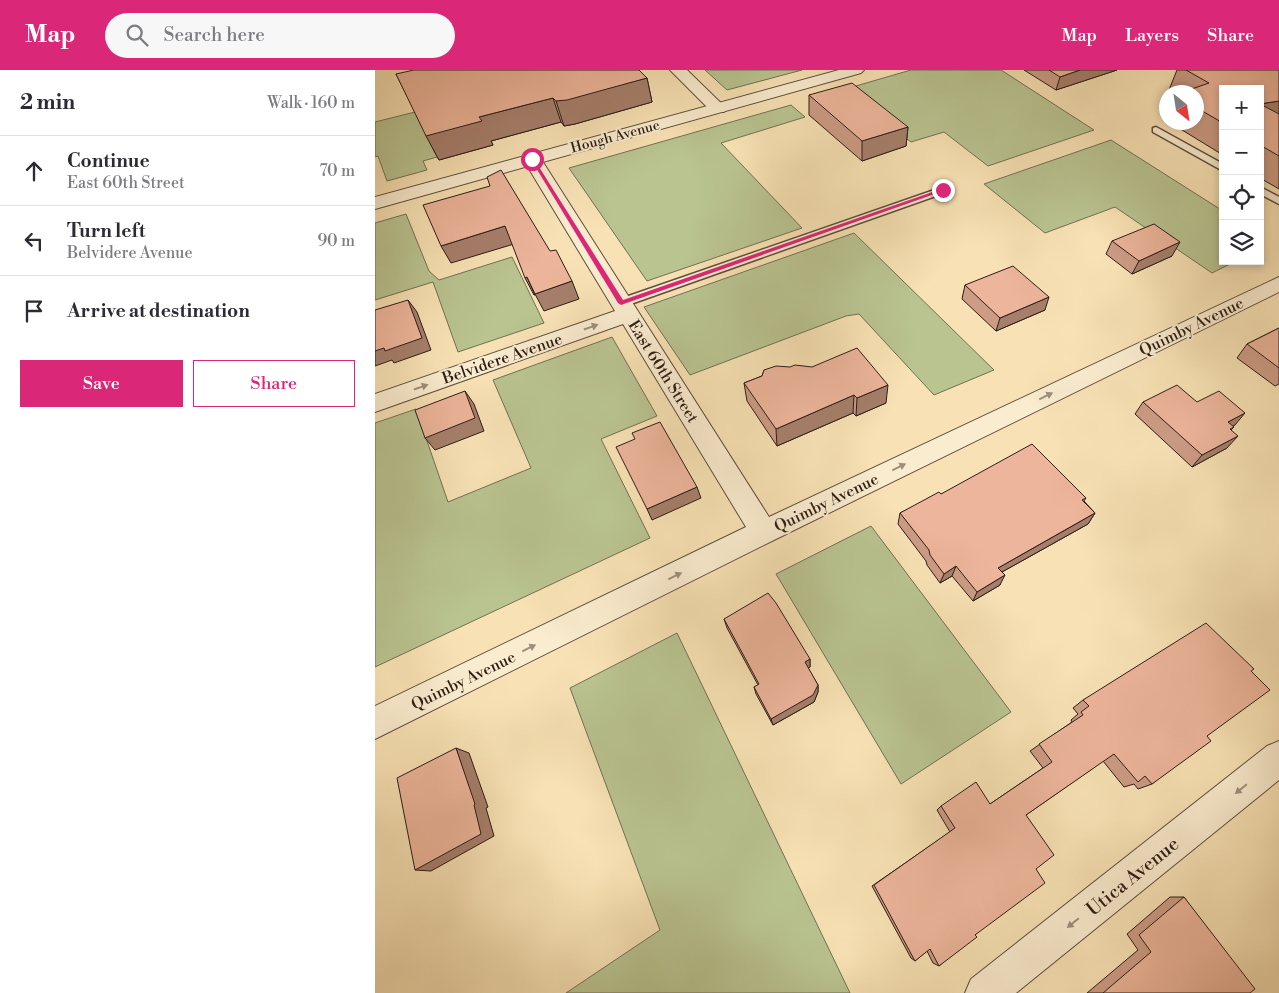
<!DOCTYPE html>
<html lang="en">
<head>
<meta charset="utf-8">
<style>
  :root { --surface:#fff; --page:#f7f7f7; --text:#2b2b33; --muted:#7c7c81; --line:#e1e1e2; --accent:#db2777 }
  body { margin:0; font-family:"Libre Bodoni",serif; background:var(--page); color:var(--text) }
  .controls { position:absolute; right:15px; top:15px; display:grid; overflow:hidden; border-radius:0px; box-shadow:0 2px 8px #0003 }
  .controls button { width:45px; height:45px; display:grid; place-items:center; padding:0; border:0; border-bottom:1px solid var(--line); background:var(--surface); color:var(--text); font:25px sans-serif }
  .compass { position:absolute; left:784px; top:15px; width:45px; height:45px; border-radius:50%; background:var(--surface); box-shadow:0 2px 8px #0003; rotate:150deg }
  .stop { position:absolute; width:15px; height:15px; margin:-11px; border:4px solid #db2777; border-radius:50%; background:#fff }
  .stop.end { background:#db2777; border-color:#fff; box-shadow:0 1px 5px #0008 }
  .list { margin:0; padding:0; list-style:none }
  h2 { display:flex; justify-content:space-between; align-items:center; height:65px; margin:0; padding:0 20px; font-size:21px }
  h2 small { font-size:16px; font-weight:400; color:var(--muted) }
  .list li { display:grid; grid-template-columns:32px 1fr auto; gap:15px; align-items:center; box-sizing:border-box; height:70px; padding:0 20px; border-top:1px solid var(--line) }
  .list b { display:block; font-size:19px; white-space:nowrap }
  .list p { margin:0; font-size:16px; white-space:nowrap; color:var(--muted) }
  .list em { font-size:16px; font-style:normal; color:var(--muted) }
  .actions { display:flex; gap:10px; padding:15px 20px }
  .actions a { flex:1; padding:11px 0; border:1px solid var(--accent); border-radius:0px; text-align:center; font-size:18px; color:var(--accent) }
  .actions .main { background:var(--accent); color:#fff }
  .icon { flex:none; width:28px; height:28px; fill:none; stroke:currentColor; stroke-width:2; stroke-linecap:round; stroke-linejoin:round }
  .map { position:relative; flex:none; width:904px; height:923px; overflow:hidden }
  header { display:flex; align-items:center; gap:30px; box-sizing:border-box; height:70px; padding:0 25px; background:var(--accent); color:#fff }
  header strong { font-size:24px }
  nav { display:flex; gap:28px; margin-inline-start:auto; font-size:18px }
  .search { width:350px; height:45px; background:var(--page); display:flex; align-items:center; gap:12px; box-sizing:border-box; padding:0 18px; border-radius:28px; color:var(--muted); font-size:19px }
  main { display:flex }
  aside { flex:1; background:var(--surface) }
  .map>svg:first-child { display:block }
  .green { fill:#b9c491; stroke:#727054 }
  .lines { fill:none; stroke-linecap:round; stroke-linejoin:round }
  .service-casing { stroke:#5f4e3e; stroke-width:3 }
  .minor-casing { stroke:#5f4e3e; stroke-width:2 }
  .tertiary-casing { stroke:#5f4e3e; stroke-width:2 }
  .service { fill:#faeccf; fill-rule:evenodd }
  .minor { fill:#faeccf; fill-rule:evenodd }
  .tertiary { fill:#faeccf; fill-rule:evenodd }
  .wall { fill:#cc9c85; stroke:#2c1d16 }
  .shaded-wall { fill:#a67f6c; stroke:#2c1d16 }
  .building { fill:#edb59b; stroke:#2c1d16 }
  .oneway { fill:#9d8f7c }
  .route { fill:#db2777 }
  .labels { text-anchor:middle; stroke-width:4; stroke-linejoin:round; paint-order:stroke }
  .far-street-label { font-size:14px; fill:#2c1d16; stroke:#faeccf }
  .street-label { font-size:16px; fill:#2c1d16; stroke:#faeccf }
  .near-street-label { font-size:19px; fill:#2c1d16; stroke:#faeccf }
</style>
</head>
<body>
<header>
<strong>Map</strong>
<div class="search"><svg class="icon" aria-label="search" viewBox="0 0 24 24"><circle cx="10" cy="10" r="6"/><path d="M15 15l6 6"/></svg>Search here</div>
<nav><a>Map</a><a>Layers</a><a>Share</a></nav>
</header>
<main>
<aside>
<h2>2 min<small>Walk · 160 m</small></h2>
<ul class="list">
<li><svg class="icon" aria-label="ahead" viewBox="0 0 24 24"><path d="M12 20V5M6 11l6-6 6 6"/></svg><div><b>Continue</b><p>East 60th Street</p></div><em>70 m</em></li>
<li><svg class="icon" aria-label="left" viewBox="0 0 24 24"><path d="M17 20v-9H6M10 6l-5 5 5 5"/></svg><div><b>Turn left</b><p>Belvidere Avenue</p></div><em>90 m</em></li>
<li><svg class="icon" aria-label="arrive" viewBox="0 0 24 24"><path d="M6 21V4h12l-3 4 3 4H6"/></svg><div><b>Arrive at destination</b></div></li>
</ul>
<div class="actions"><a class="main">Save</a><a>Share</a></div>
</aside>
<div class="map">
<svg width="904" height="923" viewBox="0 0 904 923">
  <rect width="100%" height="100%" fill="#f8e2b5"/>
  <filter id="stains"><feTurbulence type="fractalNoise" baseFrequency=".004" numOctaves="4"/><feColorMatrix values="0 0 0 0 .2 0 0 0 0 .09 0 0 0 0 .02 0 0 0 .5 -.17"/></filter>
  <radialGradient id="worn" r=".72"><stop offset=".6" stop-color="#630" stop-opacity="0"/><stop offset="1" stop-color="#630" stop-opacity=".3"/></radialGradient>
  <g class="green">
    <path d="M330,0H427L352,20Z"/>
    <path d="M536,0H626L719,60L613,96L569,62L536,72L467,20Z"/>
    <path d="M416,35L430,47L346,73L427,158L272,211L194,98Z"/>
    <path d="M40,42L62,87L48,91L52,100L12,111L3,86L0,87V52Z"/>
    <path d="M736,70L848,141V191H861L837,203L740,137L670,163L609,114Z"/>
    <path d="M31,144L54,201L64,210L137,187L169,253L83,282L58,212L0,230V153Z"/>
    <path d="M479,163L619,300L559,325L484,244L471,246L315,305L269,237Z"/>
    <path d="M237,267L282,346L226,369L275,468L0,597V353L41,339L73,432L156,398L118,310Z"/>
    <path d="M496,456L636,642L526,714L401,504Z"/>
    <path d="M302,563L475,923H191L285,860L195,618Z"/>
  </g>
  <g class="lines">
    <g class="service-casing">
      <g id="service">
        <path d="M781,57L848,94V101L778,62V58Z"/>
        <path d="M568,117L572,118V122L250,236H242L240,233L242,230Z"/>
        <path d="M885,117L904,127V134L885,124Z"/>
      </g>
    </g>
    <g class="minor-casing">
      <g id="minor">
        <path d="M295,0H312L349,36L351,39L349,42H337Z"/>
        <path d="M157,84L163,85L166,89L394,447L904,207V222L399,470L0,669V636L371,457L248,254L0,342V324L240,241L148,89L151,85Z"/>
        <path d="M904,671V710L641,923H590L596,909L892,676Z"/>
      </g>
    </g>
    <g class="tertiary-casing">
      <path id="tertiary" d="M464,0H489L486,3L0,139V127Z"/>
    </g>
    <use href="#service" class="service"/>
    <use href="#minor" class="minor"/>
    <use href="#tertiary" class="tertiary"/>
  </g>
  <g class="wall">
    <path d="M649,0H742L681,20Z"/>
    <path d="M802,0H904V119L885,108V19H848V85L794,52H822V22H798L794,20Z"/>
    <path d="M21,4L272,8L277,32L200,54L189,56L186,52L116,71L118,75L64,90Z"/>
    <path d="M434,25L533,57L531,76L487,91L434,45Z"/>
    <path d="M792,44V51L789,50Z"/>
    <path d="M737,171L797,186L757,204L731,184Z"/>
    <path d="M590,215L670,240L621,261L587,229Z"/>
    <path d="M904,258V314L900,316L862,288L872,274Z"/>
    <path d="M389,300L511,333L481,346L478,343L402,376L372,331L369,313L387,306Z"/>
    <path d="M768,332L860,355L858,356L859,357L856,360L852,378L817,397L760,344Z"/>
    <path d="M566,424L711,428L709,431L720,443L713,454L627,502L625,515L598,531L577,506L565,513L552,495L551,491L523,454L525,443Z"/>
    <path d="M349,549L435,589V597L433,598L443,615V622L439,632L398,655L381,624L379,617L383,615L352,558Z"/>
    <path d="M876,601L832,666L777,714L763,719L759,714L749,717L728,691L651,745L661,799L600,865L564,896L558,893L552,881L540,891L536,888L497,816L575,762L562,740L566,736L615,734L668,698L655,681L697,652L696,650L703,644L698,638L708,630Z"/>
    <path d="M795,827H809L875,923H712L763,880L752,864Z"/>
  </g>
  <g class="shaded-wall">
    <path d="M705,0H742L681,20L685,7Z"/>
    <path d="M272,8L277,32L200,54L189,56L181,31Z"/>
    <path d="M178,28L186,52L116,71L118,75L64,90L51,66L104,47Z"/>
    <path d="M904,31V53L885,34Z"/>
    <path d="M533,57L531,76L487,91V71Z"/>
    <path d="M130,156L139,174L76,193L66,176Z"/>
    <path d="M805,172L797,186L757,204L764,191Z"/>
    <path d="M152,207L160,225H159L150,208Z"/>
    <path d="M197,211L204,229L169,241L160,224Z"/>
    <path d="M674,227L670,240L621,261L625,248Z"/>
    <path d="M33,230L42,242L56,280L19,293L17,290L0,296V281Z"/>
    <path d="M513,315L511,333L481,346L482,328Z"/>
    <path d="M90,321L99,334L109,361L60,380L50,368Z"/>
    <path d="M479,325L478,343L402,376L401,359Z"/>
    <path d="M870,343L860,355L843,364L853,352Z"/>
    <path d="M863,366L852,378L817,397L827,385Z"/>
    <path d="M322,417L326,428L277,450L272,439Z"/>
    <path d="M720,443L713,454L618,507L623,498Z"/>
    <path d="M581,496L577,506L565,513L569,504Z"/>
    <path d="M630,505L625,515L598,531L602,522Z"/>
    <path d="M435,589V597L430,600V592Z"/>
    <path d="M443,615V622L439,632L398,655L396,649Z"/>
    <path d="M81,678L94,683L113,737L111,738L119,766L56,801L40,800L99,735Z"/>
  </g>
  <g class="building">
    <path d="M39,0H264L272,8L192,30L181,31L178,28L104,47L107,51L51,66L21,4Z"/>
    <path d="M674,0H705L685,7Z"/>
    <path d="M811,0H904V31L885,34V19H848V53L822,38V22H808L834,13Z"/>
    <path d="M477,13L533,57L487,71L434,25Z"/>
    <path d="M885,34L904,44V86L885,75Z"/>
    <path d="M126,100L175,181L181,180L197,211L160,224L152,207L150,208L130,156L66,176L48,135L115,116L112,107Z"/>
    <path d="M779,154L805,172L764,191L737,171Z"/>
    <path d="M638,196L674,227L625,248L590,215Z"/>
    <path d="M33,230L47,268L10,281L9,278L0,281V240Z"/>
    <path d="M904,258V298L872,274Z"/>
    <path d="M482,278L513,315L482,328L479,325L401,359L369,313L387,306L389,300L401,296L415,297L420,295L437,297Z"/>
    <path d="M802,315L822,332L844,321L870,343L853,352L859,357L855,359L863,366L827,385L768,332Z"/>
    <path d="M90,321L100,348L50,368L40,340Z"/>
    <path d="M285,352L322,417L272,439L241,377L260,369L257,363Z"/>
    <path d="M657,374L711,428L707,430L720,443L623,498L630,505L602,522L581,496L569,504L555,485L554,480L525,443L564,422L566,424Z"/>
    <path d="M393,523L401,533L435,589L430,592L443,615L438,625L396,649L379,617L384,614L349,549Z"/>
    <path d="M831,553L879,599L876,601L895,620L832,666L836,671L777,714L770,706L763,712L739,684L651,745L679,785L661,799L670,813L600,865L602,867L564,896L555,879L540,891L499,815L580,758L566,736L601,712L615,734L677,692L664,674L708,645L706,642L714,636L708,630Z"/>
    <path d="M81,678L100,734L99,735L106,764L40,800L22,708Z"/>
    <path d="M809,827L880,919L875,923H728L776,882L764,865Z"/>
  </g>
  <defs><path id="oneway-solid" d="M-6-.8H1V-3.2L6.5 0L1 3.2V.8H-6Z" transform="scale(1.25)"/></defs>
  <g class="oneway">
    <use href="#oneway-solid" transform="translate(216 257) rotate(-19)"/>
    <use href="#oneway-solid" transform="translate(46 317) rotate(-19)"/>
    <use href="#oneway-solid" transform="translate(671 326) rotate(-26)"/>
    <use href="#oneway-solid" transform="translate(524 397) rotate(-26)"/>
    <use href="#oneway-solid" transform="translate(300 506) rotate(-26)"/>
    <use href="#oneway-solid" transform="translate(154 578) rotate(-26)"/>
    <use href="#oneway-solid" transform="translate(866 719) rotate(141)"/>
    <use href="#oneway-solid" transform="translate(698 853) rotate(141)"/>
  </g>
  <path class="route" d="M155,88L159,89L248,230L566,119L571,120L246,235L243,233Z"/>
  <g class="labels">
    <g class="far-street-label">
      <text transform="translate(240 66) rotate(-15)" y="5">Hough Avenue</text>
    </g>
    <g class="street-label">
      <text transform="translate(816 256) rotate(-26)" y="6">Quimby Avenue</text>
      <text transform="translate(127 288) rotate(-19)" y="6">Belvidere Avenue</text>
      <text transform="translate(289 301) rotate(58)" y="6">East 60th Street</text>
      <text transform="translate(451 432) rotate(-26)" y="6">Quimby Avenue</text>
      <text transform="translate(88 610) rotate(-26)" y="6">Quimby Avenue</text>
    </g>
    <g class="near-street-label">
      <text transform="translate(757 806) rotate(-39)" y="7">Utica Avenue</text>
    </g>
  </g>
  <rect width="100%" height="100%" filter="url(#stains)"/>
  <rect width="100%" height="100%" fill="url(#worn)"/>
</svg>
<div class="controls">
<button>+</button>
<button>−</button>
<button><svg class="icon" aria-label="locate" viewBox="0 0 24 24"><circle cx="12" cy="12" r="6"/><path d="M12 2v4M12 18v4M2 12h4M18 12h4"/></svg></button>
<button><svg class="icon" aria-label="layers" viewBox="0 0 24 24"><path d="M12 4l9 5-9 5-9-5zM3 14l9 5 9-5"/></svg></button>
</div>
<svg class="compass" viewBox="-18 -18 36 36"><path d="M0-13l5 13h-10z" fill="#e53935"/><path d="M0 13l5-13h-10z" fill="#7c7c81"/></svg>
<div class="stop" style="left:157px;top:89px"></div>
<div class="stop end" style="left:568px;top:120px"></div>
</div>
</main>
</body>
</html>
